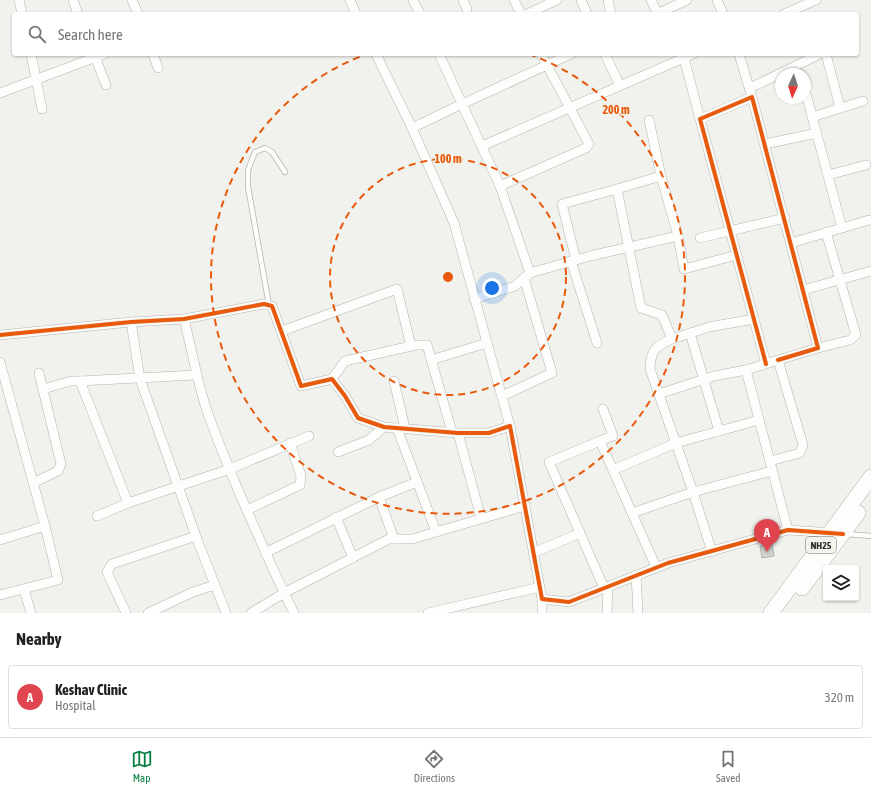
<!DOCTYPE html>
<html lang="en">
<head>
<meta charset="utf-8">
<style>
  :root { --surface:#fff; --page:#f2f2f2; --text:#222; --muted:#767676; --line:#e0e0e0; --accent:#0b8043 }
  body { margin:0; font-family:"Asap Condensed",sans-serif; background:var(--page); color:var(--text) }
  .controls { position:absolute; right:12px; bottom:12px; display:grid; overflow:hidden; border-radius:4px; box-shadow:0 1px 3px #0004 }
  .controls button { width:36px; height:36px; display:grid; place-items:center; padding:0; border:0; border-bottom:1px solid var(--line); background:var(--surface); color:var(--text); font:20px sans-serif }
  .compass { position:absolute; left:775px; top:68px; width:36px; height:36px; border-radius:50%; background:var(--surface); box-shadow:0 1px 3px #0004; rotate:184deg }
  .you { position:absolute; left:492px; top:288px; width:14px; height:14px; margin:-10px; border:3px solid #fff; border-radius:50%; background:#1a73e8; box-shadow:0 0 0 6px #1a73e833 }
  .badge { display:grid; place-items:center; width:26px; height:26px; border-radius:50%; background:var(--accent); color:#fff; font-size:13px; font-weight:700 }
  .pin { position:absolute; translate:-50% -33px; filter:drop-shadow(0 1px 2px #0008) }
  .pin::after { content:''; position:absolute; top:21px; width:14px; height:12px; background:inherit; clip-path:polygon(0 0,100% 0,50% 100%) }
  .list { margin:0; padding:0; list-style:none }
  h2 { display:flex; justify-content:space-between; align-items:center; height:52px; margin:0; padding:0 16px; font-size:17px }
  h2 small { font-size:13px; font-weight:400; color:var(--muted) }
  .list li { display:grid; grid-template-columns:26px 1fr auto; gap:12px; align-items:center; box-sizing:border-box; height:64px; margin:0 8px 8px; padding:0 8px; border:1px solid var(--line); border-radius:4px }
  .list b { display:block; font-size:15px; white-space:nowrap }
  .list p { margin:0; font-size:13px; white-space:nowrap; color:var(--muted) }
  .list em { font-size:13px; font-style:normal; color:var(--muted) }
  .icon { flex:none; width:22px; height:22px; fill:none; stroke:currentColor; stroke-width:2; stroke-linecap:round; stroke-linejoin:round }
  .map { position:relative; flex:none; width:871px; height:613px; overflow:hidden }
  .search { position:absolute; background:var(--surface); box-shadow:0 1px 3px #0004; left:12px; right:12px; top:12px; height:44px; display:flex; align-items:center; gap:10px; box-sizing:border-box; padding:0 14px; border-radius:4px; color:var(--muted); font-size:15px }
  .sheet { height:124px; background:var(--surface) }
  nav { display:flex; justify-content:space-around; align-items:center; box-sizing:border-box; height:56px; border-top:1px solid var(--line); background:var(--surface); font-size:11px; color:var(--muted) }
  nav a { display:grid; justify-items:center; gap:2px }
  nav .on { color:var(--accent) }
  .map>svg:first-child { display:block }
  .building { fill:#d6d6d3; stroke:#b0b0ad }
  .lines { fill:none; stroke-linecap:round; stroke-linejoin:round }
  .lane-casing { stroke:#b3b3b0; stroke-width:6 }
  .street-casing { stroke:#b3b3b0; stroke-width:10 }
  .primary-casing { stroke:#b3b3b0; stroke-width:16 }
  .lane { stroke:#fdfdfc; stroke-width:4.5 }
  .street { stroke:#fdfdfc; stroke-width:9 }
  .primary { stroke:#fdfdfc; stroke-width:15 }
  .cycleway-casing { stroke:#f2f3eb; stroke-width:6 }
  .cycleway { stroke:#e8590c; stroke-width:4 }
  .ring { fill:none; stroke:#e8590c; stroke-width:2; stroke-dasharray:7 5 }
  .labels { text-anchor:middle; stroke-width:3; stroke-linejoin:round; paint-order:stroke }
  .shield { fill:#f2f3eb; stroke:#676863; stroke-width:1 }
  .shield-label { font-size:10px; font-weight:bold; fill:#2c2c29 }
  .centre { fill:#e8590c; stroke:#f2f3eb; stroke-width:2 }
  .ring-label { font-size:12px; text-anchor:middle; font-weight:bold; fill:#e8590c; stroke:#f2f3eb; stroke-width:3; stroke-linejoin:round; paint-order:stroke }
</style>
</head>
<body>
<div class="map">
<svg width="871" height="613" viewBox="0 0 871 613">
  <rect width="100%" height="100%" fill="#f1f1ed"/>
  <path class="building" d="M772,544L774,556L762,558L760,546Z"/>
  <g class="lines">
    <g class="lane-casing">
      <g id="lane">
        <path d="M269,305L248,187V170L255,152L265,148L272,152L285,172"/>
        <path d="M847,534L871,536"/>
      </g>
    </g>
    <g class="street-casing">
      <g id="street">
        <path d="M19,0L22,14"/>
        <path d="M73,0L78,14"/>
        <path d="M132,0L138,14"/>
        <path d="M350,0L356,14"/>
        <path d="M413,0L420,14"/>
        <path d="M463,0L467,9"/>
        <path d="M514,0L521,14"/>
        <path d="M581,0L587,14"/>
        <path d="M608,0L611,14"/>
        <path d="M651,0L658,14"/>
        <path d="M717,0L723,14"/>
        <path d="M527,14L557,0"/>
        <path d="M657,14L687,0"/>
        <path d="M784,14L816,0"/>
        <path d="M31,54L42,109"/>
        <path d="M94,54L106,85"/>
        <path d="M153,54L158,68"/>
        <path d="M376,54L412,128L454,223L510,426"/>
        <path d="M439,54L462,104L571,54"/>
        <path d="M605,54L620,86"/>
        <path d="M739,54L751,94"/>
        <path d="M826,54L840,108"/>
        <path d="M684,58L700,119"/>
        <path d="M750,88L820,54"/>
        <path d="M805,90L842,228"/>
        <path d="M0,93L104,54"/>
        <path d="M812,117L863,101"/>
        <path d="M649,120L661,176"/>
        <path d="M412,128L462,104L500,186L530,273"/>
        <path d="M765,144L817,133"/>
        <path d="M482,146L693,54"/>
        <path d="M828,175L866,165"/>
        <path d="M500,186L586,148L589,144L541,54"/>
        <path d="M617,189L661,176L678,236L684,269L737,255"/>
        <path d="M700,238L785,218"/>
        <path d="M791,243L869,220"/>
        <path d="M576,260L562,204L617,189L641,308L662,315L672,339L709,327L754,319"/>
        <path d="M571,261L597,343"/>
        <path d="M803,290L871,271"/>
        <path d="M474,299L515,286L530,273L590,256L678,236"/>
        <path d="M184,319C192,350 197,381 207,411C229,473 257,533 284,593L251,613"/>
        <path d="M131,322L140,379L198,542L226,613"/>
        <path d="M282,331L397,289L411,346"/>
        <path d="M690,333L719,431"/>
        <path d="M0,335L131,322L184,319L264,304L272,306L301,386L332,379L345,396L358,418L384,427L458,433H489L510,426L542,599L569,602L668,563L788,530L834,533"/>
        <path d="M672,339C655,346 651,350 650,369L693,492L772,471"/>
        <path d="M818,348L850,340L856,335L826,232"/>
        <path d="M431,360L487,343"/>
        <path d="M0,362L45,526L0,540"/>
        <path d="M766,364L700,119L752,97L818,348L778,360"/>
        <path d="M746,370L778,360L803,445L800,453L770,461"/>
        <path d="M196,375L80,381L128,503L230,469L309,436"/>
        <path d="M332,379L345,361L416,345H427L452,432"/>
        <path d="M394,381L405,428"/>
        <path d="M43,389L71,381H80"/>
        <path d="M659,394L714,376L746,370L788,530"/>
        <path d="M502,396L552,373L524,278"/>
        <path d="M603,409L613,436L600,441L656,567"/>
        <path d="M397,428L436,532"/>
        <path d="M458,433L481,518"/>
        <path d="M600,441L549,462L604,588"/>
        <path d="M338,452L369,440L384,427"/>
        <path d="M613,470L676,443L759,420"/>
        <path d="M33,483L58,471L61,464L39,373"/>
        <path d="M379,497L394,539"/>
        <path d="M247,510L300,485L301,476L290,443"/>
        <path d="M632,513L693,492L712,552"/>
        <path d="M97,516L128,503"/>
        <path d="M336,517L353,558"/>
        <path d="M265,553L379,497L417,482"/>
        <path d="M533,553L580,533"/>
        <path d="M636,575L638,613"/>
        <path d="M24,589L31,613"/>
        <path d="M0,595L58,580L45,526"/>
        <path d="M542,599V613"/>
        <path d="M126,613L107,572L112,564L196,536"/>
        <path d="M148,613L193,592L215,585"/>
        <path d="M294,613L284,593L389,539H412L525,506"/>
        <path d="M428,613L540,587"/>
        <path d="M607,613L608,587"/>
      </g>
    </g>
    <g class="primary-casing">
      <g id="primary">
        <path d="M802,588L858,513"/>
        <path d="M771,613L871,477"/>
      </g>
    </g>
    <use href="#lane" class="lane"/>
    <use href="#street" class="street"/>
    <use href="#primary" class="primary"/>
    <g class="cycleway-casing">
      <g id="cycleway">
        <path d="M0,335L131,322L184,319L264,304L272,306L301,386L332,379L345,396L358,418L384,427L458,433H489L510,426L542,599L569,602L668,563L788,530L843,534"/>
        <path d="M766,364L700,119L752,97L818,348L778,360"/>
      </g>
    </g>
    <use href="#cycleway" class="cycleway"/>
  </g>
  <g class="ring">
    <circle cx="448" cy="277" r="118"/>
    <path d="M529 54A237 237 0 1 1 367 54"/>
  </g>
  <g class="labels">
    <rect class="shield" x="806" y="537" width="30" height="16" rx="3"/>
    <g class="shield-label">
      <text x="821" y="549">NH25</text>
    </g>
  </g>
  <circle cx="448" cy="277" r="6" class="centre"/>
  <g class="ring-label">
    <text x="616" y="114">200 m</text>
    <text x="448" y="163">100 m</text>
  </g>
</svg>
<div class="controls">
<button><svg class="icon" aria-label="layers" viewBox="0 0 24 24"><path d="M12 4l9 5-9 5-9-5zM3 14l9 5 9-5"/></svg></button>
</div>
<svg class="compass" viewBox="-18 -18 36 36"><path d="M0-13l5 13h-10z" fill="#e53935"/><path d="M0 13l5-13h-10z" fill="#767676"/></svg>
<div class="you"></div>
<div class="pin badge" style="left:767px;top:552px;background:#e0444e">A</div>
<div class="search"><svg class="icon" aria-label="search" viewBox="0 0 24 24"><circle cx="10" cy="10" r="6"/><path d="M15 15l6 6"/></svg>Search here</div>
</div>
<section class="sheet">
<h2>Nearby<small></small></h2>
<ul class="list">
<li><span class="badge" style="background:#e0444e">A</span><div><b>Keshav Clinic</b><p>Hospital</p></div><em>320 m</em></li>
</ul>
</section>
<nav>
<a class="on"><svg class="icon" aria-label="map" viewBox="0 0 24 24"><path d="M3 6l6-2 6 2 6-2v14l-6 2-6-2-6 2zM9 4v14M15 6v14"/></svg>Map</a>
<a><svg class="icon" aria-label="directions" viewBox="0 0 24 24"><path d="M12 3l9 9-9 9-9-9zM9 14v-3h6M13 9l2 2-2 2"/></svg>Directions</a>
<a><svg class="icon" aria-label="saved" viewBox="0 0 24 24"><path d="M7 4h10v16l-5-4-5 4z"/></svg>Saved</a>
</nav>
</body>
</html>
